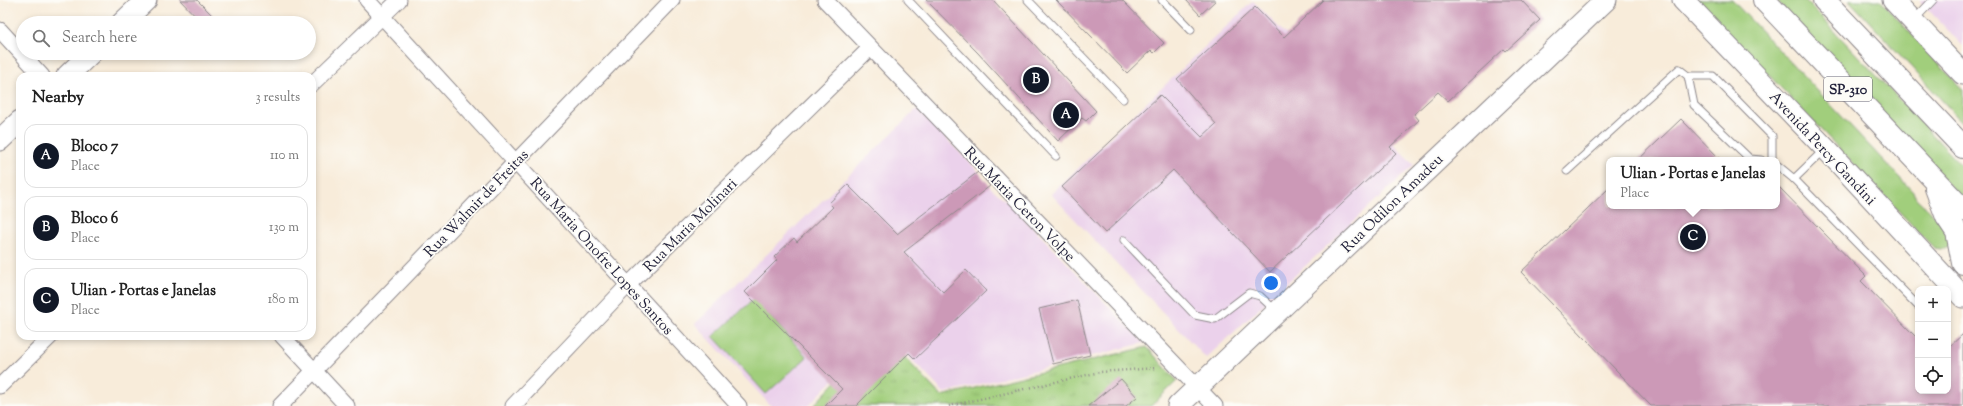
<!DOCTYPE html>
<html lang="en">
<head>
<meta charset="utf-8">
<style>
  :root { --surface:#fff; --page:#f6f6f6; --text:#222; --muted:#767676; --line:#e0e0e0; --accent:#111827 }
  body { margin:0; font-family:"Sorts Mill Goudy",serif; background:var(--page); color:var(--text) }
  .controls { position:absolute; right:12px; bottom:12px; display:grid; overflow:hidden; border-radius:8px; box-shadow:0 2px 6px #0003 }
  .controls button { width:36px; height:36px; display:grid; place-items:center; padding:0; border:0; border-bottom:1px solid var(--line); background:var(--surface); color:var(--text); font:20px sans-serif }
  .you { position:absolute; left:1271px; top:283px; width:14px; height:14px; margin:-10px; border:3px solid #fff; border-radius:50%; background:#1a73e8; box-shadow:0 0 0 6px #1a73e833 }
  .badge { display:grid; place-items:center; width:26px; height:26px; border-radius:50%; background:var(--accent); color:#fff; font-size:13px; font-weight:700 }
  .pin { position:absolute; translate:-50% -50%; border:2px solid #fff; box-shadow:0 1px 4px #0006 }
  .popup { position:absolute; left:1606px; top:157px; width:174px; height:52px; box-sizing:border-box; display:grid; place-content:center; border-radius:8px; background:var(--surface); filter:drop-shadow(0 1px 3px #0005); font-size:13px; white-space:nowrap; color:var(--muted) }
  .popup b { font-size:15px; color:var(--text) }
  .popup::after { content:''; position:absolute; left:50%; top:100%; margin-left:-8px; border:8px solid transparent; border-top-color:var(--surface) }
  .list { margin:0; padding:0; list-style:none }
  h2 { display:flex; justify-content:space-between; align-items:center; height:52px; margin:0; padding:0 16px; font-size:17px }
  h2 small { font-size:13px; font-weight:400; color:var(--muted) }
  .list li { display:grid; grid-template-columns:26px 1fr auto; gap:12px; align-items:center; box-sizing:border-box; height:64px; margin:0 8px 8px; padding:0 8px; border:1px solid var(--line); border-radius:12px }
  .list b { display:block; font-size:15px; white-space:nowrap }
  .list p { margin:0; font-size:13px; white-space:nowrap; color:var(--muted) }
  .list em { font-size:13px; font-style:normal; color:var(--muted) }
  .icon { flex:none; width:22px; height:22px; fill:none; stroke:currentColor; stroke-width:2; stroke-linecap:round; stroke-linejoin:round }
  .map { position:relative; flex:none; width:1963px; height:406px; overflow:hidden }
  .search { position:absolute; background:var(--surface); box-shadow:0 2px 6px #0003; left:16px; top:16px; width:300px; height:44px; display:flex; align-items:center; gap:10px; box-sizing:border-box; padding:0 14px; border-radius:22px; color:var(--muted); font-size:15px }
  .panel { position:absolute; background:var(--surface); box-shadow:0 2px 6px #0003; left:16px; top:72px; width:300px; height:268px; border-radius:12px }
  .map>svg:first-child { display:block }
  .built { fill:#ebd1eb }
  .green { fill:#a1ce7b; stroke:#62785b }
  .park { fill:url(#park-tufts); stroke:#62785b }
  .building { fill:#cc99b7 }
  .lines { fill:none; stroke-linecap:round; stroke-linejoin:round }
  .lane-casing { stroke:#8d878a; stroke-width:9 }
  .street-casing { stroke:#8d878a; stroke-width:17 }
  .secondary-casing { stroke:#8d878a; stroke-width:23 }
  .highway-casing { stroke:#8d878a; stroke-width:24 }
  .path { stroke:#8d878a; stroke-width:2.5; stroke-dasharray:1 3; stroke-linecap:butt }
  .lane { stroke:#fff; stroke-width:7 }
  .street { stroke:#fff; stroke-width:15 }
  .secondary { stroke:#fff; stroke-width:21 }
  .highway { stroke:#fff; stroke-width:22 }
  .labels { text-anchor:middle; stroke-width:3.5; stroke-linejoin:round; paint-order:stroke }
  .shield { fill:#fdfcf7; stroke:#646373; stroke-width:1 }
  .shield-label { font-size:14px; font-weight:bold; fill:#22223b }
  .street-label { font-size:15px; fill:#22223b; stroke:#fdfcf7 }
</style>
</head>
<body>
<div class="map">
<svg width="1963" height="406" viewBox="0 0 1963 406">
  <defs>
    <pattern id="park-tufts" width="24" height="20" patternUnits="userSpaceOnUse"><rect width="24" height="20" fill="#a1ce7b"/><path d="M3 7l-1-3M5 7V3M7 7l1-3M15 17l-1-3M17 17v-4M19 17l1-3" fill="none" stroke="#8ab16b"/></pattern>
  </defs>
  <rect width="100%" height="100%" fill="#fdfcf7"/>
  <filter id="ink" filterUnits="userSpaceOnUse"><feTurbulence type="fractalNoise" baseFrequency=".025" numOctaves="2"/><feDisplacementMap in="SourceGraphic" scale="8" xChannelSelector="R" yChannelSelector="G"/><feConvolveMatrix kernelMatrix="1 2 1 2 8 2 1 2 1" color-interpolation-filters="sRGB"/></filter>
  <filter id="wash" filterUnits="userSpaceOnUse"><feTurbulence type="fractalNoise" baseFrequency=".012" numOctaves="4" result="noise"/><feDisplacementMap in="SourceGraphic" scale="16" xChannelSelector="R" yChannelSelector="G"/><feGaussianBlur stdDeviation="0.9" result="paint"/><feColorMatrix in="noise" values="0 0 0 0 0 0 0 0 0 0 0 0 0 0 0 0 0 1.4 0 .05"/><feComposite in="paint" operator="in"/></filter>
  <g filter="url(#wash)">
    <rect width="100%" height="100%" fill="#f8ecda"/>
    <g class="built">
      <path d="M1919,0H1963V46Z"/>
      <path d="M1253,1L1414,165L1206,358L1051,194Z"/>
      <path d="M917,109L978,171L990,187L1010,204L1144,343L944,393L883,330L808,406H771L695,324Z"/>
    </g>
    <g class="green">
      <path d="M1697,0H1732L1913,192L1916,198L1943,224L1953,246L1941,249L1934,248Z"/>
      <path d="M1776,0H1805L1963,167V200Z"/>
      <path d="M1849,0H1880L1963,90V123Z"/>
      <path d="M754,299L807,357L766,394L713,336Z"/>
    </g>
    <path class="park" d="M882,333L941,396L1147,347L1177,381L1151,406H813Z"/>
    <g id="blocks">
      <g class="building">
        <path d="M180,0H197L213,16L206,23H202Z"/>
        <path d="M926,0H993L1096,111L1086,121L1082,118L1058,141L978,53Z"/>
        <path d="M1056,0H1122L1164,43L1154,53L1151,50L1127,73Z"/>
        <path d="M1186,0H1216L1200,15Z"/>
        <path d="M1323,0H1521L1540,20L1506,51L1504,49L1448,101L1438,92L1414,114L1419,120L1390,147L1396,153L1270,272L1173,170L1105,233L1062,187L1160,95L1202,137L1216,124L1177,79L1255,7L1284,37Z"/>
        <path d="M1681,119L1721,160H1638Z"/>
        <path d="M978,172L990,186L904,252L943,292L966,270L986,291L915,359L909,353L856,406H825L842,389L745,292L777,260L774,257L794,238L797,242L833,207L829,203L848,185L897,234Z"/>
        <path d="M1777,185L1866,276L1861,281L1918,339V391H1948V348L1963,334V406H1651L1521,272L1609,188V206H1777Z"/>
        <path d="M1077,300L1090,355L1053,364L1039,309Z"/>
        <path d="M1121,379L1137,397L1126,406H1088Z"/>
      </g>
    </g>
  </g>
  <g filter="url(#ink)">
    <use href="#blocks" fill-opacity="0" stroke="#8d878a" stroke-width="1"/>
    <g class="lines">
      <g class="lane-casing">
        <g id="lane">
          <path d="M908,0L1056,156"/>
          <path d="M1028,0L1123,99"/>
          <path d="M1162,0L1191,30"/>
          <path d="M1914,20L1933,0"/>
          <path d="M1688,76H1713L1772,136V160"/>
          <path d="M1777,165L1794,179L1824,150"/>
          <path d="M1567,171L1679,69L1688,76L1694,105L1750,159L1761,160"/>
          <path d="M1794,179L1918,306"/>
          <path d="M1124,240L1195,315L1215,319L1249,293L1260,296L1276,311"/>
        </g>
      </g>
      <g class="street-casing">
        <g id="street">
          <path d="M367,0L739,406"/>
          <path d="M825,0L1215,406"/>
          <path d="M0,30L42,76"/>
          <path d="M312,84L399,0"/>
          <path d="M282,336L347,406"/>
          <path d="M0,386L51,336"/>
          <path d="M280,406L672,0"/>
          <path d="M513,406L628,285L870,48"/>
        </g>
      </g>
      <g class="secondary-casing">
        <g id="secondary">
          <path d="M1683,0L1826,149L1963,297"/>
          <path d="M1893,0L1963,74"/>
          <path d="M122,23L146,0"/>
          <path d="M67,76L91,53"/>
          <path d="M0,140L20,121"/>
          <path d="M1178,406L1606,0"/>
        </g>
      </g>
      <g class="highway-casing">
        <g id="highway">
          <path d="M1764,0L1963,210"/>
          <path d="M1824,0L1963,147"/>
          <path d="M1936,188L1947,217L1957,232L1963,263"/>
        </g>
      </g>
      <path class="path" d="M949,406L1100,372L1157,368"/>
      <use href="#lane" class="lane"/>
      <use href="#street" class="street"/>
      <use href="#secondary" class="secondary"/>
      <use href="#highway" class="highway"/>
    </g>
  </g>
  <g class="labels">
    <rect class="shield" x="1824" y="77" width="48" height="24" rx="3"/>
    <g class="shield-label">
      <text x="1848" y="94">SP-310</text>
    </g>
    <g class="street-label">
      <text transform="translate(1823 148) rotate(47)" y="5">Avenida Percy Gandini</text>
      <text transform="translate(476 203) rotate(-46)" y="5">Rua Walmir de Freitas</text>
      <text transform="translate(1392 203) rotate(-44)" y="5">Rua Odilon Amadeu</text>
      <text transform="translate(1020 204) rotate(46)" y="5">Rua Maria Ceron Volpe</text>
      <text transform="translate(690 225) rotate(-45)" y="5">Rua Maria Molinari</text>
      <text transform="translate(602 256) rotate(48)" y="5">Rua Maria Onofre Lopes Santos</text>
    </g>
  </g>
</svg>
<div class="controls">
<button>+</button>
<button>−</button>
<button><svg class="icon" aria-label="locate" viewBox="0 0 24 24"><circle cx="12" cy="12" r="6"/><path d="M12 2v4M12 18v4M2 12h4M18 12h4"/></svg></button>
</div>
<div class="you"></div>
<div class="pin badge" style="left:1066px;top:115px">A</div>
<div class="pin badge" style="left:1036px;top:80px">B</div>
<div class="pin badge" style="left:1693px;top:237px">C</div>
<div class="popup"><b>Ulian - Portas e Janelas</b>Place</div>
<div class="search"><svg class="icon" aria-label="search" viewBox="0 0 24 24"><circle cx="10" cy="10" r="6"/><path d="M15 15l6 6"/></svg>Search here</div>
<section class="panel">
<h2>Nearby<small>3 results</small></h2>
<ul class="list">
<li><span class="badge">A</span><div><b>Bloco 7</b><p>Place</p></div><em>110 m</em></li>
<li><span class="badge">B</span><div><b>Bloco 6</b><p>Place</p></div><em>130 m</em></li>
<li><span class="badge">C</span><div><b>Ulian - Portas e Janelas</b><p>Place</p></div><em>180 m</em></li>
</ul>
</section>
</div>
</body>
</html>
